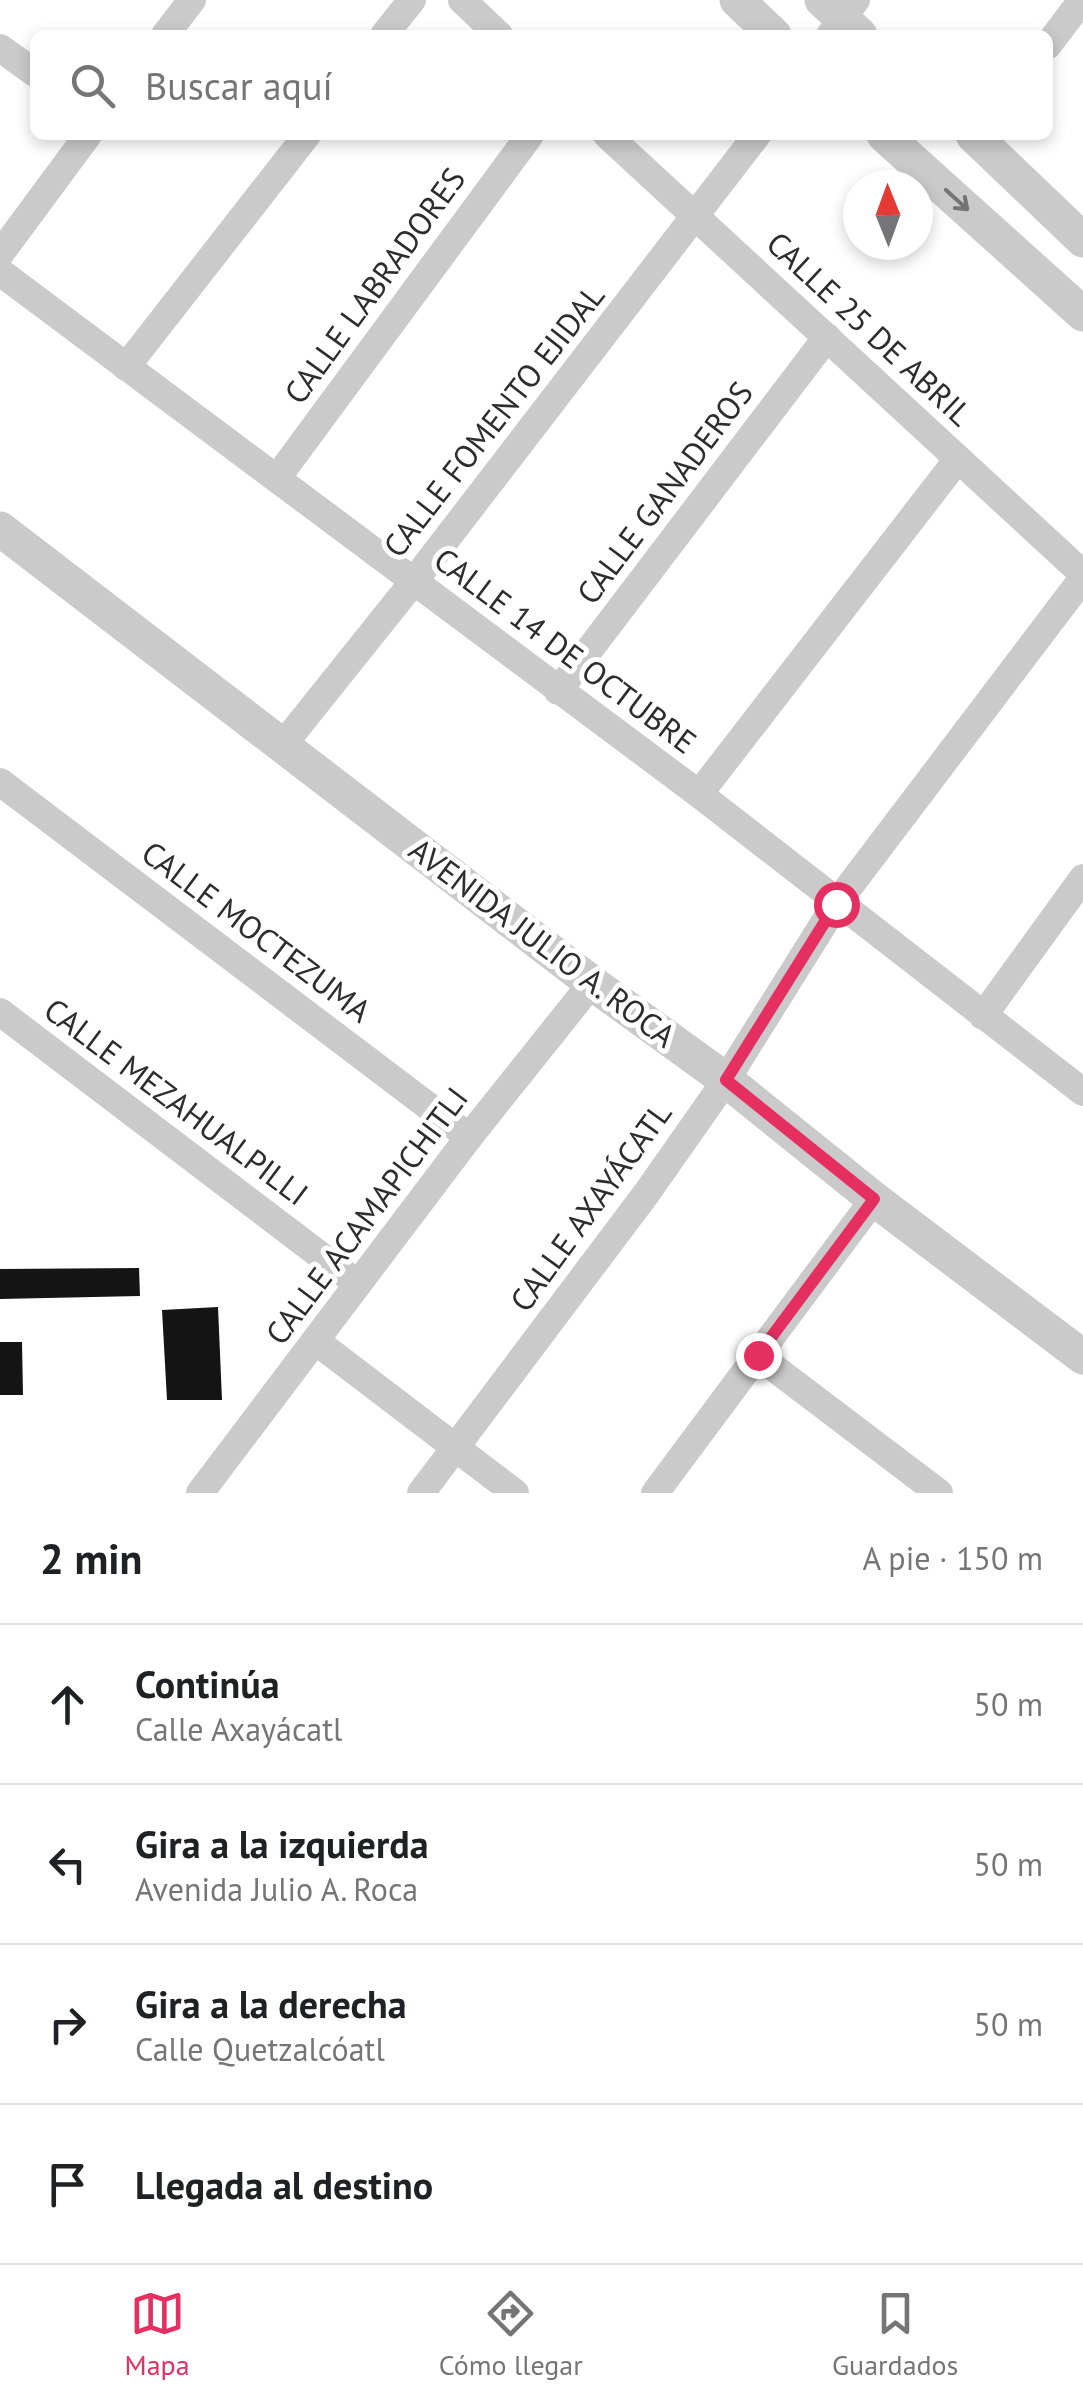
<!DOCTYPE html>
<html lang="es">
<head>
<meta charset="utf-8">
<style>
  :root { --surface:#fff; --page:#f6f6f6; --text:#202124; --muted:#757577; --line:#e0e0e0; --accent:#e42f60 }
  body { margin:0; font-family:"PT Sans",sans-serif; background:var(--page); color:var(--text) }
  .compass { position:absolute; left:843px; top:170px; width:90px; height:90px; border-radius:50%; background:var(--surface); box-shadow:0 5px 15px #0003; rotate:359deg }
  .stop { position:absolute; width:30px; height:30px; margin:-22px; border:8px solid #e42f60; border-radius:50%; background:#fff }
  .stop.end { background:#e42f60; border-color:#fff; box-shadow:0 2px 10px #0008 }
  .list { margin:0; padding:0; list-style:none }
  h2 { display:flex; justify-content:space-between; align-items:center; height:130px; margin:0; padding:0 40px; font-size:42px }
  h2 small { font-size:32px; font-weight:400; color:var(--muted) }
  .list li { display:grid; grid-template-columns:65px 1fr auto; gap:30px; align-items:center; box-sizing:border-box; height:160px; padding:0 40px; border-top:2px solid var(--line) }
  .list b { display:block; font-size:38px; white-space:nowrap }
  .list p { margin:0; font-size:32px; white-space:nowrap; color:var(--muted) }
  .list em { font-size:32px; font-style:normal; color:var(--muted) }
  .icon { flex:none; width:55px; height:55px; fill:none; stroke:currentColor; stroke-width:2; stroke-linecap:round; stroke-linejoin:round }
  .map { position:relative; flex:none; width:1083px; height:1493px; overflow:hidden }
  .search { position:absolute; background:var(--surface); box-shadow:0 5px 15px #0003; left:30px; right:30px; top:30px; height:110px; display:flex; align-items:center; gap:25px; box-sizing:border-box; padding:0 35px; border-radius:15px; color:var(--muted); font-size:38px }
  .sheet { height:770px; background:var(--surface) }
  nav { display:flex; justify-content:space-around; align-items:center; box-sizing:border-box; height:140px; border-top:2px solid var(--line); background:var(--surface); font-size:28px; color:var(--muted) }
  nav a { display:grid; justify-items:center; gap:5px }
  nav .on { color:var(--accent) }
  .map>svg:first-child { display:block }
  .building { fill:#141414 }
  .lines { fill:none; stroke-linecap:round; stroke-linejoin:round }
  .minor { stroke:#cacaca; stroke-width:28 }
  .tertiary { stroke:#cacaca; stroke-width:35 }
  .oneway { stroke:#747474 }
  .route { stroke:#e42f60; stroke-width:12 }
  .labels { text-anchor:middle; stroke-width:10; stroke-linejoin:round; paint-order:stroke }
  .street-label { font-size:32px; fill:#2d2d2d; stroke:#fff }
</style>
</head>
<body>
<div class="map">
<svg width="1083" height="1493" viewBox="0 0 1083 1493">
  <rect width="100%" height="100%" fill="#fff"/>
  <g class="building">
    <path d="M139,1268L140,1296L0,1299V1269Z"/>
    <path d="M218,1307L222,1400H167L162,1310Z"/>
    <path d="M0,1342H22L23,1395H0Z"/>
  </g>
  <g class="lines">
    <g class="minor">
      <path d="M462,0L499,35"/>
      <path d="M165,35L192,0"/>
      <path d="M384,35L412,0"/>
      <path d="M830,35L856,0"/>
      <path d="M1048,45L1082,0"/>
      <path d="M0,48L35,73"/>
      <path d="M607,135L1083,574"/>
      <path d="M0,254L88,135"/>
      <path d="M0,272L699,794L1083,1092"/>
      <path d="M126,367L307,135"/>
      <path d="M277,478L530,135"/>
      <path d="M558,691L827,337"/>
      <path d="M282,746L414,581L757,135"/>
      <path d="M0,782L469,1137"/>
      <path d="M699,794L958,459"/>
      <path d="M0,1012L358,1284"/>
      <path d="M983,1016L1083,878"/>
      <path d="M317,1342L515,1493"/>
      <path d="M757,1355L939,1493"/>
      <path d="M200,1493L469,1137L592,983"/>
      <path d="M421,1493L646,1194L726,1080L836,904L1083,578"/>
      <path d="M655,1493L874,1199"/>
    </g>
    <g class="tertiary">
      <path d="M737,0L774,35"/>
      <path d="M822,0L860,35"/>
      <path d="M884,135L1083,314"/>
      <path d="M973,135L1083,240"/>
      <path d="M0,529L592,983L726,1080L874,1199L1083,1357"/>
    </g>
  </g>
  <defs><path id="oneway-shaft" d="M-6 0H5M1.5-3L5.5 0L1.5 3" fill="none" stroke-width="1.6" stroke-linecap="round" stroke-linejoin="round" transform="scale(2.5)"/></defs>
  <use class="oneway" href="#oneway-shaft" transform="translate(957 200) rotate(42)"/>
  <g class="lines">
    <path class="route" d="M758,1355L874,1199L726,1080L836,904"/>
  </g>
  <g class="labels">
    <g class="street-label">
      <text transform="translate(375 286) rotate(-54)" y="11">CALLE LABRADORES</text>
      <text transform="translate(869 329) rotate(43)" y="11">CALLE 25 DE ABRIL</text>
      <text transform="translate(494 421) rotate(-52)" y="11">CALLE FOMENTO EJIDAL</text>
      <text transform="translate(665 493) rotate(-53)" y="11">CALLE GANADEROS</text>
      <text transform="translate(565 651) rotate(37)" y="11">CALLE 14 DE OCTUBRE</text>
      <text transform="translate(256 932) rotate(37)" y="11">CALLE MOCTEZUMA</text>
      <text transform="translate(542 943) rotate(37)" y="11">AVENIDA JULIO A. ROCA</text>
      <text transform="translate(176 1102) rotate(37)" y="11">CALLE MEZAHUALPILLI</text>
      <text transform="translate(591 1207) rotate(-54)" y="11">CALLE AXAYÁCATL</text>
      <text transform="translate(367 1216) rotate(-53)" y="11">CALLE ACAMAPICHITLI</text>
    </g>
  </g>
</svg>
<svg class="compass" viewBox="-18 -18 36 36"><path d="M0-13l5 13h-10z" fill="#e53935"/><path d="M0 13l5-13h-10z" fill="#757577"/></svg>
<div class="stop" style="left:836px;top:904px"></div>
<div class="stop end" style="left:758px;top:1355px"></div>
<div class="search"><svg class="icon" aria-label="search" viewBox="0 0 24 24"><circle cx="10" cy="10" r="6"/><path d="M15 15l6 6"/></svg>Buscar aquí</div>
</div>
<section class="sheet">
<h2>2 min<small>A pie · 150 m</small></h2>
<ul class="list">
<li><svg class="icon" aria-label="ahead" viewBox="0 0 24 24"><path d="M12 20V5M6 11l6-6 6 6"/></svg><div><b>Continúa</b><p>Calle Axayácatl</p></div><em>50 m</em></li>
<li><svg class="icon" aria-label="left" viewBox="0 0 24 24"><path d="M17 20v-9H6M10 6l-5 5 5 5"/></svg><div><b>Gira a la izquierda</b><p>Avenida Julio A. Roca</p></div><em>50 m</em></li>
<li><svg class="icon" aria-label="right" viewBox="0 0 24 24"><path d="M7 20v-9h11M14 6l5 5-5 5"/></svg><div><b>Gira a la derecha</b><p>Calle Quetzalcóatl</p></div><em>50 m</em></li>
<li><svg class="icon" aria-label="arrive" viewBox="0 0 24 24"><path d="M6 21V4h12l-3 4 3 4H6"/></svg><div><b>Llegada al destino</b></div></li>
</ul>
</section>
<nav>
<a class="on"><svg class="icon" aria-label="map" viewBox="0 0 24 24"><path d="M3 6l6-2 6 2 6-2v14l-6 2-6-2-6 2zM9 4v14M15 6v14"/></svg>Mapa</a>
<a><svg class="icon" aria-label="directions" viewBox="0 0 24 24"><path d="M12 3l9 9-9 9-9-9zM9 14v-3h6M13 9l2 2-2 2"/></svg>Cómo llegar</a>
<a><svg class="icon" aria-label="saved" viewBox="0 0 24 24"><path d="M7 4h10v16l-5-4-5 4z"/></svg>Guardados</a>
</nav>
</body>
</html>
